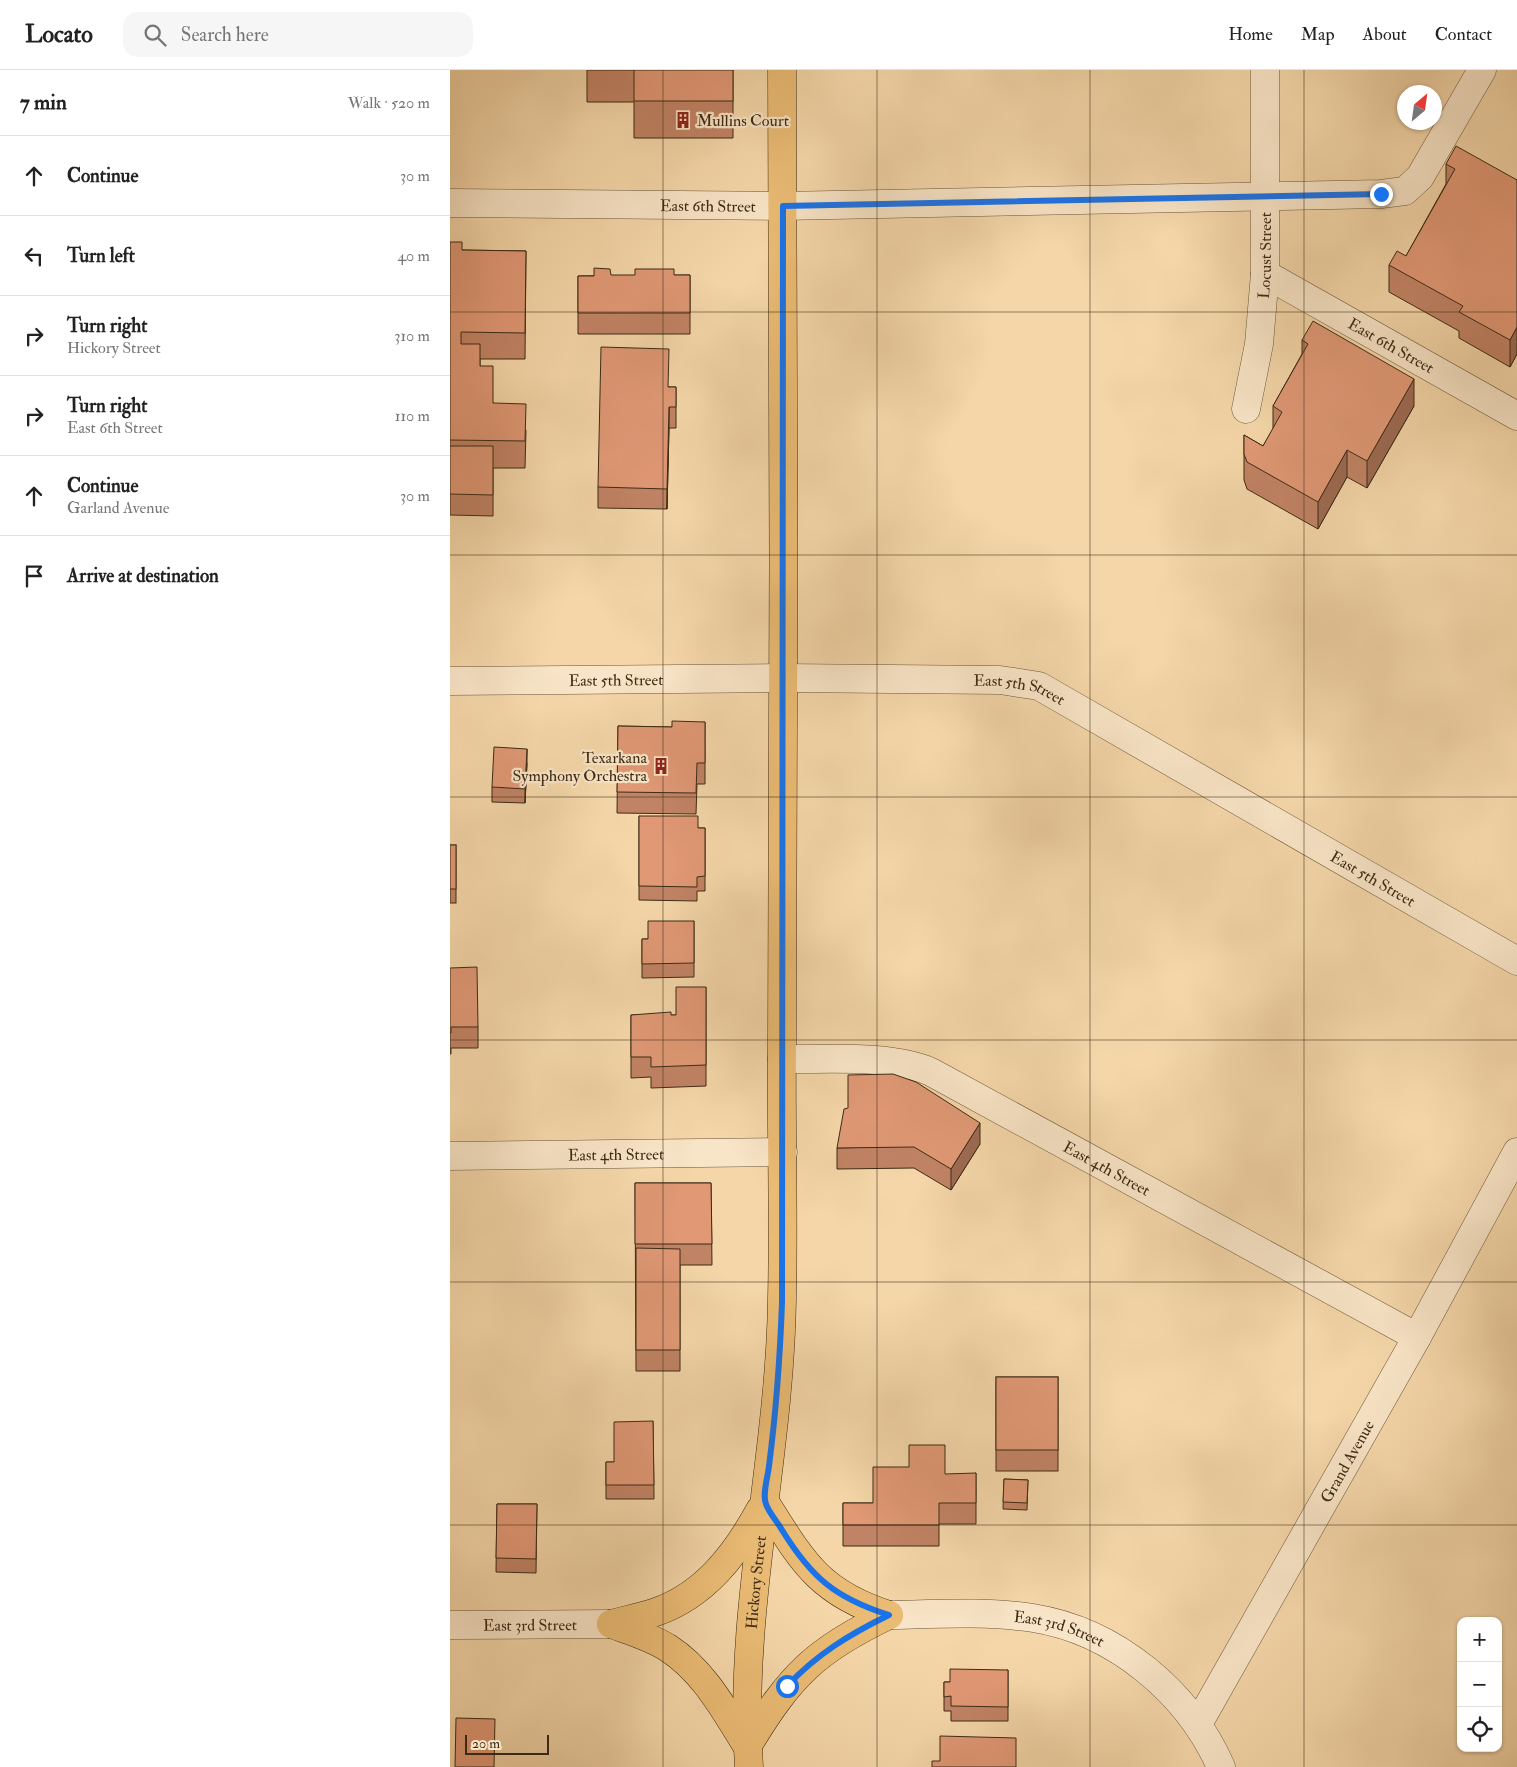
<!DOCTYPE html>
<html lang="en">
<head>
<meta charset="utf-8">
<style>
  :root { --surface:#fff; --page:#f6f6f6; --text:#222; --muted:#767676; --line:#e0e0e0 }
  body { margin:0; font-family:"IM FELL Double Pica",serif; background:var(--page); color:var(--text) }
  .controls { position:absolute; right:15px; bottom:15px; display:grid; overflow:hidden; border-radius:10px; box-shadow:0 1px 4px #0004 }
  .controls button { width:45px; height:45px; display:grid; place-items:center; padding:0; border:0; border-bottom:1px solid var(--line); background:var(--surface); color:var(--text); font:25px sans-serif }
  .compass { position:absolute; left:947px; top:15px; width:45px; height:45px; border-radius:50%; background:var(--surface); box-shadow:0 1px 4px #0004; rotate:29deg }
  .scale { position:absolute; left:15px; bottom:12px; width:84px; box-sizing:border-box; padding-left:5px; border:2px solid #3d2b15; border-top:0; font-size:14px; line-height:18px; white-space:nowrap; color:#3d2b15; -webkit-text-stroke:4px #f8e4c6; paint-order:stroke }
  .stop { position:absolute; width:15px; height:15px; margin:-11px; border:4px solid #1a73e8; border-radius:50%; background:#fff }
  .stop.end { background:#1a73e8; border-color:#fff; box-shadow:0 1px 5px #0008 }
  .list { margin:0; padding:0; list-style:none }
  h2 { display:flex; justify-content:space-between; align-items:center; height:65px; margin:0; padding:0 20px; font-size:21px }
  h2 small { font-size:16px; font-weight:400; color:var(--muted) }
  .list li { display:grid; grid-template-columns:32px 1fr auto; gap:15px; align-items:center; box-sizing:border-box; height:80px; padding:0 20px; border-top:1px solid var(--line) }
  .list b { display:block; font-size:19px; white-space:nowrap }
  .list p { margin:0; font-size:16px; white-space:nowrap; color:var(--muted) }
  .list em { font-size:16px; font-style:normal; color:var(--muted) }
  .icon { flex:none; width:28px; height:28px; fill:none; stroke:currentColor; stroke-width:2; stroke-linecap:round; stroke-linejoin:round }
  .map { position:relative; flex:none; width:1067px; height:1697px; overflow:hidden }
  header { display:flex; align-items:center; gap:30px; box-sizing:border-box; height:70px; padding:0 25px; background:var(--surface); border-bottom:1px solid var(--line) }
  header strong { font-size:24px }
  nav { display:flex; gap:28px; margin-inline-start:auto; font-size:18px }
  .search { width:350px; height:45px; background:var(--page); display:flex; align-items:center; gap:12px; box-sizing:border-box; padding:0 18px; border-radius:15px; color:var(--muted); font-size:19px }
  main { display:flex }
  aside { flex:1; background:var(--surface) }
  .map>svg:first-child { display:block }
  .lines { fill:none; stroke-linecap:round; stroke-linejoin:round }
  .minor-casing { stroke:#6b563a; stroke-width:29 }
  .major-casing { stroke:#3d2b15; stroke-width:29 }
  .minor { stroke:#f8e4c6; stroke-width:28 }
  .major { stroke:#eabb74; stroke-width:28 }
  .wall { fill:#c18365; stroke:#3d2b15 }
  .shaded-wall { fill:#9d6a52; stroke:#3d2b15 }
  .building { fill:#e09875; stroke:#3d2b15 }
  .route { stroke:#1a73e8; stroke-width:6 }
  .grid { fill:none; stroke:#3d2b15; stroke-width:1; stroke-opacity:0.55 }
  .labels { text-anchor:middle; stroke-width:4.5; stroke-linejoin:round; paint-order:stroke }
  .poi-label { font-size:16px; fill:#3d2b15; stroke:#f8e4c6; text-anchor:start }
  .street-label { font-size:16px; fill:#3d2b15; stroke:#f8e4c6 }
</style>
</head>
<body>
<header>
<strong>Locato</strong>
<div class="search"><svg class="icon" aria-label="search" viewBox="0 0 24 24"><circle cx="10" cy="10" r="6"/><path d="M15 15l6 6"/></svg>Search here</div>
<nav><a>Home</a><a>Map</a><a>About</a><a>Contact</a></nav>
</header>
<main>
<aside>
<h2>7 min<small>Walk · 520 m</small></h2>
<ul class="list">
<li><svg class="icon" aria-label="ahead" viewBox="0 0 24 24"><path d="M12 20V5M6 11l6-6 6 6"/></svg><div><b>Continue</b></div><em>30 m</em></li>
<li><svg class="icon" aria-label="left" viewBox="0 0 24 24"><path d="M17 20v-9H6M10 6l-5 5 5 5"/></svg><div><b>Turn left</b></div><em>40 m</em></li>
<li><svg class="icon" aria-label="right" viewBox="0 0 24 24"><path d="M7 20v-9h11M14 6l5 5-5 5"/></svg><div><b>Turn right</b><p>Hickory Street</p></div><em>310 m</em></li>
<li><svg class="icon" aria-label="right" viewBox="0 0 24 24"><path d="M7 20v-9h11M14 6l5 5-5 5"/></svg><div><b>Turn right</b><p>East 6th Street</p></div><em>110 m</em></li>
<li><svg class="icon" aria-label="ahead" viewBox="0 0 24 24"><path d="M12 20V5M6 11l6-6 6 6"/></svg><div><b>Continue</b><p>Garland Avenue</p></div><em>30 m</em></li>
<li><svg class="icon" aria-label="arrive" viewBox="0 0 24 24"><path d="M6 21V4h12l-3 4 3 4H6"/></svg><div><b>Arrive at destination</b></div></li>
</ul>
</aside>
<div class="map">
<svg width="1067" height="1697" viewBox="0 0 1067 1697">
  <rect width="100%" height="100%" fill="#f4d6a8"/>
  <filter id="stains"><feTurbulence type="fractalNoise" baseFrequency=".004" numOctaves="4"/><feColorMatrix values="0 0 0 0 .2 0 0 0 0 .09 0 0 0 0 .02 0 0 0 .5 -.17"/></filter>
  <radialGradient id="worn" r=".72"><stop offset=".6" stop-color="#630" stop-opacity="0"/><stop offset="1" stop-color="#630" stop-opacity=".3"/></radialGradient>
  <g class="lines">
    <g class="minor-casing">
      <g id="minor">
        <path id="s1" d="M0,133L333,136L931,124L955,121L970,107L1032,0"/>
        <path id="s2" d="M815,204L1067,346"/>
        <path id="s3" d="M796,339L809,274L815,204V0"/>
        <path id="s4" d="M0,611L334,608L550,610L589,616L1067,891"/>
        <path id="s5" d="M332,989C377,990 440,984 481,1002L967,1267"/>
        <path id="s6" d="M0,1086L333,1082"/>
        <path id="s7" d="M439,1545C487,1544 535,1541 583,1548C665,1561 738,1622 771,1697"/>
        <path id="s8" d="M0,1555L161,1554"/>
        <path id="s9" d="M748,1654L967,1267L1067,1082"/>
      </g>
    </g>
    <g class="major-casing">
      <g id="major">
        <path d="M315,1432C352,1491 369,1523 439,1545"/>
        <path d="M161,1554C176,1550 191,1547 206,1542C255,1525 286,1484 310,1440"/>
        <path d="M161,1554C180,1561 201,1567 218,1578C254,1601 275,1641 297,1676"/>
        <path d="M298,1675C340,1606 365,1580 439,1545"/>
        <path id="s10" d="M299,1697C288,1540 330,1385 332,1229C334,1144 331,1059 332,973C334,649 334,324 332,0"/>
      </g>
    </g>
    <use href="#minor" class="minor"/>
    <use href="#major" class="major"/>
  </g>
  <g class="wall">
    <path d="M137,0H283V68H184V32H137Z"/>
    <path d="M996,94L1067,110V284L1060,297L1009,268V261L939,222V195L956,186L996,114Z"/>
    <path d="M0,172L12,180L76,181L75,289H30V296L43,333L76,360L75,398H43V446L0,445Z"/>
    <path d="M240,205V264H128V206Z"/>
    <path d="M852,270L964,336L917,418L897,407L868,459L797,419L794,410V365L813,376L823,359V336L852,284Z"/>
    <path d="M218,317H226V358H219L217,439L148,438V417Z"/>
    <path d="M255,652V714H247L246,744L167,743L168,656L222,657Z"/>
    <path d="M77,693L75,733L42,732V717Z"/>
    <path d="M189,746L248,758H255V821H247V831L189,830Z"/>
    <rect x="0" y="775" width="6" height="58"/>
    <path d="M244,851V907L192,908V869H198Z"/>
    <path d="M0,898L28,957V978H1V984H0Z"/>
    <path d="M256,917V1016L201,1018V1007L181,1008V945H226Z"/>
    <path d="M530,1074L501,1120L464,1098L387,1099V1078Z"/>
    <path d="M185,1113H261L262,1195H230V1301H186Z"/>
    <rect x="546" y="1307" width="62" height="94"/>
    <path d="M203,1351L204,1429H156V1392H164Z"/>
    <path d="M526,1403V1454H489V1476H393V1433H423Z"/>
    <path d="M554,1409L578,1410L577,1440L553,1439Z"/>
    <path d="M47,1434H87L86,1503L46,1502Z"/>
    <path d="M558,1600V1651H501V1641H494V1612H500Z"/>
  </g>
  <g class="shaded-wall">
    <path d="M1067,257V284L1060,297V270Z"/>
    <path d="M964,309V336L917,418V391Z"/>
    <path d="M219,337V358L217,439V419Z"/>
    <path d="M897,380V407L868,459V432Z"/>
    <path d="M77,679V693L75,733V719Z"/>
    <path d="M530,1053V1074L501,1120V1099Z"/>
  </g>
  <g class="building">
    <rect x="184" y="0" width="99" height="31"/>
    <path d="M1006,76L1067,110V257L1060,270L1009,242L1013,236L939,195L947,181L956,186L1005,99L996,94Z"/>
    <path d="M0,172H12V180L76,181L75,263L11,262V274H30V296H43V333L76,334L75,371L0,370Z"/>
    <path d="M144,198L160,199L161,205H185V199H224V205H240V243H128V206H144Z"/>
    <path d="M863,251L964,309L917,391L897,380L868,432L797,392L794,384V365L813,376L832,342L823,336L858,274L852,270Z"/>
    <path d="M151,277L219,279L218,317H226V337H219L217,419L148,417Z"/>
    <path d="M0,376H43V425L0,424Z"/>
    <path d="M222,651L255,652V693H247L246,723L167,722L168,656L222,657Z"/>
    <path d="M44,677L77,679L75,719L42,717Z"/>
    <path d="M189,746H248V758H255V806L247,807V817L189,816Z"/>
    <rect x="0" y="775" width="6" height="44"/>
    <path d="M198,851H244V893L192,894V869H198Z"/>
    <path d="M27,897L28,957H1V963H0V898Z"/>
    <path d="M226,917H256V995L201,997V987H181V945L221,942V945H226Z"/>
    <path d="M443,1004L466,1012L530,1053L501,1099L464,1077L387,1078L394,1039L398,1038V1005Z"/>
    <path d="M185,1113H261L262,1174H185Z"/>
    <path d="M186,1178L230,1179V1280H186Z"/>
    <rect x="546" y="1307" width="62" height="73"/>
    <path d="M203,1351L204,1415H156V1392H164V1352Z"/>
    <path d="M459,1375H495V1404L526,1403V1433H489V1455H393V1433H423V1397H459Z"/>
    <path d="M554,1409L578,1410L577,1433L553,1432Z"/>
    <path d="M47,1434H87L86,1489L46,1488Z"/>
    <path d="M500,1599L558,1600V1637L501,1636V1626L494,1627V1612H500Z"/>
    <path d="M6,1648L45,1649L44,1697H5Z"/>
    <path d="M490,1666L566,1668V1697H482V1691H490Z"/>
  </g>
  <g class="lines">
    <path class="route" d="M337,1616C367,1584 400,1564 439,1545C385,1528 361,1507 332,1460C327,1451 319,1443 316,1434C312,1425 318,1406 319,1396C326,1342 330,1287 332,1233L333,136L931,124"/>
  </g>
  <path class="grid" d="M213,0V1697M427,0V1697M640,0V1697M854,0V1697M0,242H1067M0,485H1067M0,727H1067M0,970H1067M0,1212H1067M0,1455H1067"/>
  <defs>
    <g id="building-bare" transform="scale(1.35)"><path d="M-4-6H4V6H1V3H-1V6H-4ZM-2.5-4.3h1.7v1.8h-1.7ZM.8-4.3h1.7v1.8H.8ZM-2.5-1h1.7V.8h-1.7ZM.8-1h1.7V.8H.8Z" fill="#8f2418" stroke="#f8e4c6" stroke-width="2.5" paint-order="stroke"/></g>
  </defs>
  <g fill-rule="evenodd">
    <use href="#building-bare" x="233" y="50"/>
    <use href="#building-bare" x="211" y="696"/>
  </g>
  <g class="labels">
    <g class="poi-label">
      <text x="247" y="56">Mullins Court</text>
      <text x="197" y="693" text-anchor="end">Texarkana<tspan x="197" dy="18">Symphony Orchestra</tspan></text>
    </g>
    <g class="street-label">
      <text dy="6" stroke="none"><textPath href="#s1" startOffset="258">East 6th Street</textPath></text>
      <text dy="6" stroke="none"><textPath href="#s3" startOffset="155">Locust Street</textPath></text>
      <text dy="6" stroke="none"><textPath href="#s2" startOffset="145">East 6th Street</textPath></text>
      <text dy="6" stroke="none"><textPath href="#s4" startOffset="166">East 5th Street</textPath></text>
      <text dy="6" stroke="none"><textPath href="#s4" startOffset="571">East 5th Street</textPath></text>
      <text dy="6" stroke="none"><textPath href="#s4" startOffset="975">East 5th Street</textPath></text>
      <text dy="6" stroke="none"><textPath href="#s6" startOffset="166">East 4th Street</textPath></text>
      <text dy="6" stroke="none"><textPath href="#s5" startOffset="351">East 4th Street</textPath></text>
      <text dy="6" stroke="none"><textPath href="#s9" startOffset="302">Grand Avenue</textPath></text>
      <text dy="6" stroke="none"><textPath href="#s10" startOffset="185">Hickory Street</textPath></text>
      <text dy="6" stroke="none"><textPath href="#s8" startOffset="80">East 3rd Street</textPath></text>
      <text dy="6" stroke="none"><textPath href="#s7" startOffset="172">East 3rd Street</textPath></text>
    </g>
  </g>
  <rect width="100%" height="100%" filter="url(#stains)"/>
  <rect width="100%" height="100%" fill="url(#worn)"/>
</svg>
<div class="controls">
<button>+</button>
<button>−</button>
<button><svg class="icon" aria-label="locate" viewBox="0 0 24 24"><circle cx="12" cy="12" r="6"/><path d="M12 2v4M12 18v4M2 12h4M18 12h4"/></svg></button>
</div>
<svg class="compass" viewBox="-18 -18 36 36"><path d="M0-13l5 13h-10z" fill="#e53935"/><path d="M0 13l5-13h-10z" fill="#767676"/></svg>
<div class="scale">20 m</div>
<div class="stop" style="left:337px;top:1616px"></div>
<div class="stop end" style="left:931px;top:124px"></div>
</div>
</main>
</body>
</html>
